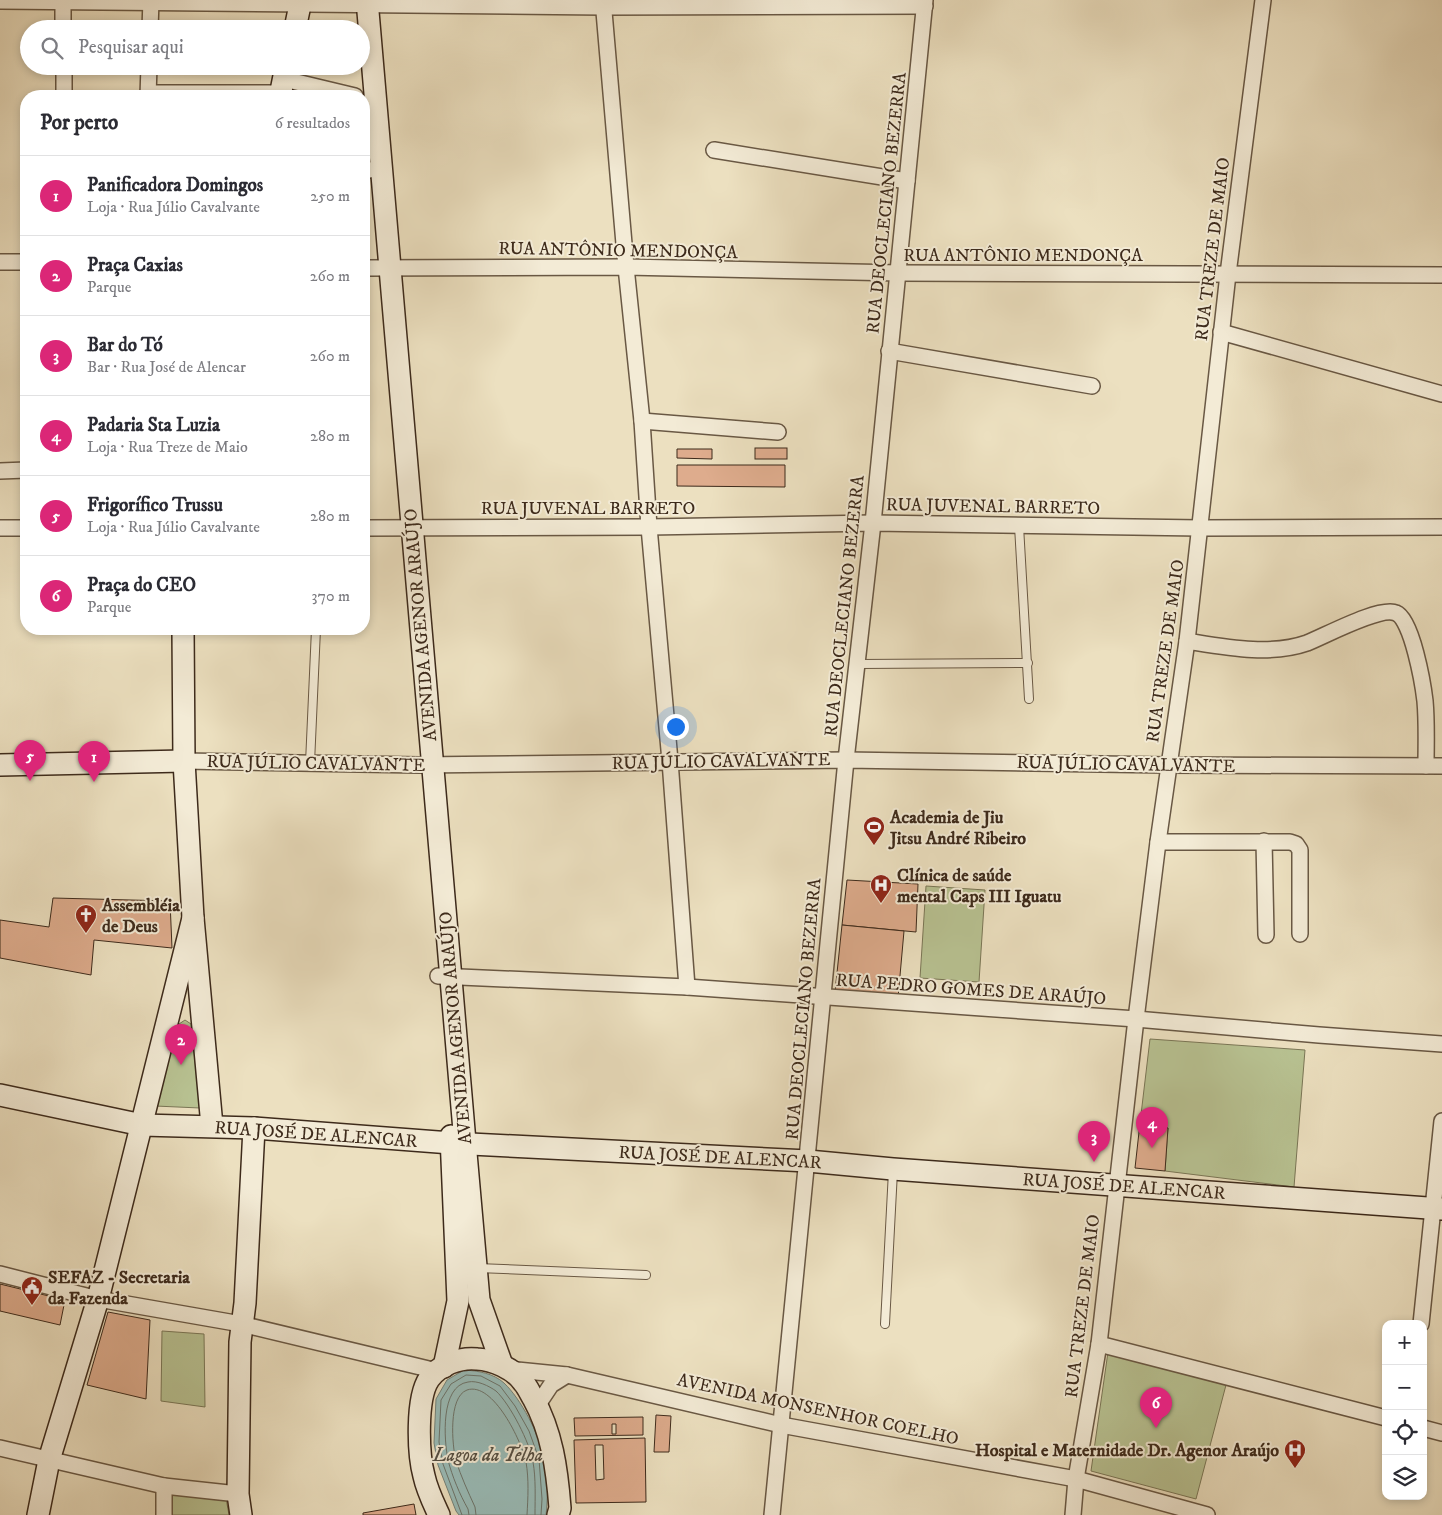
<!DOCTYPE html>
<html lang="pt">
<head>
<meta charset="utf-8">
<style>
  :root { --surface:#fff; --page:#f7f7f7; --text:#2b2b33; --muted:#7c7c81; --line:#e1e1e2; --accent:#db2777 }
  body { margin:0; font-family:"IM FELL DW Pica",serif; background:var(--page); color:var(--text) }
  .controls { position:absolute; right:15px; bottom:15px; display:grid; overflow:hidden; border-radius:10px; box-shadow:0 2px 8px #0003 }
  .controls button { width:45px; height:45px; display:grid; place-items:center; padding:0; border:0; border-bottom:1px solid var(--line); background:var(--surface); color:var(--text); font:25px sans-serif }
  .you { position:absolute; left:675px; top:726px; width:18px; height:18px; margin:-12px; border:4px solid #fff; border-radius:50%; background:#1a73e8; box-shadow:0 0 0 8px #1a73e833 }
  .badge { display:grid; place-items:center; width:32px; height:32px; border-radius:50%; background:var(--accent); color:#fff; font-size:16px; font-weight:700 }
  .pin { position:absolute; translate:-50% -41px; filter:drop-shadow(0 1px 2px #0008) }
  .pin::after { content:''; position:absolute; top:26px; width:18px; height:15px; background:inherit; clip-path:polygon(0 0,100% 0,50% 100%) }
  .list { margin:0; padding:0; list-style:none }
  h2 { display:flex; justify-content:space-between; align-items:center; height:65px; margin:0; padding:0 20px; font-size:21px }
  h2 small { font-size:16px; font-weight:400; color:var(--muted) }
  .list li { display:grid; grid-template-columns:32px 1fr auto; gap:15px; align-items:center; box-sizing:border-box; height:80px; padding:0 20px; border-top:1px solid var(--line) }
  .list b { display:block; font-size:19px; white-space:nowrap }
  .list p { margin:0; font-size:16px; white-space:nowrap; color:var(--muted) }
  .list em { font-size:16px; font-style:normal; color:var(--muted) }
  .icon { flex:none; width:28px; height:28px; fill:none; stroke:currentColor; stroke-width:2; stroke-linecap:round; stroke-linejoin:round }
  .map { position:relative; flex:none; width:1442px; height:1515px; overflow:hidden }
  .search { position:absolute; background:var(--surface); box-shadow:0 2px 8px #0003; left:20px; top:20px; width:350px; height:55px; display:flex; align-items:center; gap:12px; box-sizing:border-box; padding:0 18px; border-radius:28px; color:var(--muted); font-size:19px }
  .panel { position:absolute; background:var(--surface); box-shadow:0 2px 8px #0003; left:20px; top:90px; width:350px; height:545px; border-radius:20px }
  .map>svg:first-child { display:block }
  .park { fill:#b8c292; stroke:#7a7656 }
  .water { fill:#99bcb8; stroke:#748279 }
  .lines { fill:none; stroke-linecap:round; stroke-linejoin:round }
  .shore { stroke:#6b736a; stroke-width:1 }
  .building { fill:#deac8d; stroke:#3d2a1b; fill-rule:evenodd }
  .lane-casing { stroke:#695844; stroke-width:10 }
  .street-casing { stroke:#695844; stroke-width:18 }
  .secondary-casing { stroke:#3d2a1b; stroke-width:24 }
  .lane { stroke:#f3ebd6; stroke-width:8 }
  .street { stroke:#f3ebd6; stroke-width:15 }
  .secondary { stroke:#f3ebd6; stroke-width:21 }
  .labels { text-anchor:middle; stroke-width:4; stroke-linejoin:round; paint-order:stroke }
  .street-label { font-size:18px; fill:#3d2a1b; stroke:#f3ebd6 }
  .poi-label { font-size:18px; font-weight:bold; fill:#3d2a1b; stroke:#f3ebd6; text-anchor:start }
  .water-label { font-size:19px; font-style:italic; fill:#544e42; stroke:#f3ebd6 }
</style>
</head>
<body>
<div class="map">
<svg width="1442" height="1515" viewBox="0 0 1442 1515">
  <rect width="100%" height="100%" fill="#ece0c0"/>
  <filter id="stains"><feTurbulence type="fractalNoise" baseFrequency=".004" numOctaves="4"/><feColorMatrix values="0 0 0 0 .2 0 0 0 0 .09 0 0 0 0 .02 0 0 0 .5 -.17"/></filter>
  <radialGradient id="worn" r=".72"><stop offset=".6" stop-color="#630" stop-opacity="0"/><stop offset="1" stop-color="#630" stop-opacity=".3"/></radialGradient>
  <g class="park">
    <path d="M926,886L985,890L979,982L920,978Z"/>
    <path d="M185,1020L191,1024L200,1108L155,1106L179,1024Z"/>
    <path d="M1150,1039L1305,1050L1294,1187L1165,1171L1168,1128L1140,1123Z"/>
    <path d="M162,1331L204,1334L205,1407L161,1401Z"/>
    <path d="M1108,1352L1226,1385L1196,1499L1091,1471Z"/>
    <path d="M168,1493L226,1498L229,1515H168Z"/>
  </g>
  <path class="water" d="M464,1370C478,1371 493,1373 504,1383C521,1399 539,1434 544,1457C548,1475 548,1497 546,1515H459L456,1511L438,1465L434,1443L436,1399L447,1380Z"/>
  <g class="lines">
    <g class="shore">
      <path d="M462,1515L443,1464L439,1442L441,1400L451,1384L466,1375L481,1376L500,1386L515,1406L529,1431L539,1459L542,1499L541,1515"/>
      <path d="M469,1515L468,1509C460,1495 452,1476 448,1460C444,1440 440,1386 468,1382C477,1380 489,1386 496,1391C510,1404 530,1443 533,1462C536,1479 535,1497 535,1515"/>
      <path d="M476,1515L475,1507C468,1492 461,1476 456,1461C452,1445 448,1397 467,1390C493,1381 522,1442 526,1462C529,1479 528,1498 527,1515"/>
    </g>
  </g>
  <g class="building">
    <rect x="755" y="448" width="32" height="11"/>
    <path d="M677,449H712V459L677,458Z"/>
    <path d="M677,465H785V487L677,486Z"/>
    <path d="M847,880L918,884L916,932L842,925Z"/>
    <path d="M53,898L170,901L172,948L94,940L91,975L0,958V920L49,927Z"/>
    <path d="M842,925L904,931L898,998L835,992Z"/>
    <path d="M1140,1123L1168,1128L1165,1171L1135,1168Z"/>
    <path d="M0,1284L65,1300L60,1325L0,1311Z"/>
    <path d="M108,1312L150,1320L146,1399L87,1385Z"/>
    <path d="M656,1415L671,1416L669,1452H654Z"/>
    <path d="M643,1417V1435L575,1436L574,1418ZM612,1424H616V1434H612Z"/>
    <path d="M645,1438L646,1502L576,1503L574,1440ZM595,1445H603L604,1479L596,1480Z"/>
    <path d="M414,1504L416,1515H363V1513Z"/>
  </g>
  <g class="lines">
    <g class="lane-casing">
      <g id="lane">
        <path d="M1019,526L1029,699"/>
        <path d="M858,664L1028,663"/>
        <path d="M310,763L316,629"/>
        <path d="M477,1268L646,1275"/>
        <path d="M885,1324L893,1171"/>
      </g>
    </g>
    <g class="street-casing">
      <g id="street">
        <path d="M603,0L626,267L642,421L649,527L670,761L687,987"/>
        <path d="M0,1L603,7L925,6"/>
        <path d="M63,2V29"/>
        <path d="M150,29L151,0"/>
        <path d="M64,66V96"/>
        <path d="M284,79L355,96"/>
        <path d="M148,93H280"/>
        <path d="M148,96L149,66"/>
        <path d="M714,150L907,181"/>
        <path d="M364,169L370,170"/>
        <path d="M0,262H26"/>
        <path d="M364,268L626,267L899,273L1442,275"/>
        <path d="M1221,332L1442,394"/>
        <path d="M889,351L1092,386"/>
        <path d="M642,421L778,432"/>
        <path d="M0,471L26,470"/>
        <path d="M0,528H26"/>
        <path d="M364,528L649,527L873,523L1200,528L1442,527"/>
        <path d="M1187,641C1225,647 1270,656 1307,643C1325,636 1380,606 1396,613C1412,619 1423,684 1425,701C1427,723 1426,745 1426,766"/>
        <path d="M184,761L419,765L846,760L1168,765L1442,766"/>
        <path d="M1264,841L1266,935"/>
        <path d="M1158,842H1290L1296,844L1300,850V934"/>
        <path d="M438,976L687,987L1136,1019L1319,1035L1442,1044"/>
        <path d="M0,1274L98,1299L241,1324L437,1371"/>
        <path d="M1421,1324L1442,1121"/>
        <path d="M1099,1344L1386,1418"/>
        <path d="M507,1369L567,1375L781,1425L1076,1479L1207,1515"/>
        <path d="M537,1406L551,1385L567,1375"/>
        <path d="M1423,1428L1442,1433"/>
        <path d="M0,1448L164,1486L238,1494"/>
        <path d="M164,1515V1486"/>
        <path d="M772,1515L846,760L873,523L925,0"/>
        <path d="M1073,1515L1076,1479L1099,1344L1136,1019L1158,842L1187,641L1228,274L1263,0"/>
      </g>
    </g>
    <g class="secondary-casing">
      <g id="secondary">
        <path d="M367,0L465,1142L479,1300L502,1365"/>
        <path d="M295,29L301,0"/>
        <path d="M280,96L286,66"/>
        <path d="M183,629L184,761L193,918L212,1126"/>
        <path d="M0,765L184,761"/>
        <path d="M0,1095L142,1125L254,1128L451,1143L808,1161L893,1169L1442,1209"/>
        <path d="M444,1367L458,1301L451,1136"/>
        <path d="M38,1515L49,1460L98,1299L193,918"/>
        <path d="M241,1515L238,1494L240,1342L245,1303L254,1128"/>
        <path d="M439,1515C433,1502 427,1490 424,1476C418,1454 416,1398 429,1379C439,1365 460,1357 477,1359C493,1360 513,1368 523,1382C527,1386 530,1393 533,1398C552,1432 557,1469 560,1508L558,1515"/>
      </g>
    </g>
    <use href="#lane" class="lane"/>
    <use href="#street" class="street"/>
    <use href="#secondary" class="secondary"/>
  </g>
  <defs>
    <g id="stadium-pin" transform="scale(1.125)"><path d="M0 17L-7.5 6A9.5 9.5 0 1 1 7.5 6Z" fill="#8f2418" stroke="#f3ebd6"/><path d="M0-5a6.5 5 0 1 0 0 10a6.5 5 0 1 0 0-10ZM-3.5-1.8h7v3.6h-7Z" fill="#fff"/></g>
    <g id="hospital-pin" transform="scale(1.125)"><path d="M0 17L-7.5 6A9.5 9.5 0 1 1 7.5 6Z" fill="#8f2418" stroke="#f3ebd6"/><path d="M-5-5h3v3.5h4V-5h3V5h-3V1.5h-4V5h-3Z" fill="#fff"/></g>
    <g id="church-pin" transform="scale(1.125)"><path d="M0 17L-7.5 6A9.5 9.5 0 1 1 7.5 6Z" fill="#8f2418" stroke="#f3ebd6"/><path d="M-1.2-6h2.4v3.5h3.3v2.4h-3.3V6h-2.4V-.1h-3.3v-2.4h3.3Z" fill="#fff"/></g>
    <g id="civic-pin" transform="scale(1.125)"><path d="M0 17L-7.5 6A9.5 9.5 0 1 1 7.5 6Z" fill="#8f2418" stroke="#f3ebd6"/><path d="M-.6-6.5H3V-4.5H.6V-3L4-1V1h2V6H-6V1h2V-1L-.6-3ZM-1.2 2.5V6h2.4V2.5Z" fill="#fff"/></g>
  </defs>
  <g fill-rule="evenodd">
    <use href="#stadium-pin" x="874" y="827"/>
    <use href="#hospital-pin" x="881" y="885"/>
    <use href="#church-pin" x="86" y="915"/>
    <use href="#civic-pin" x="32" y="1287"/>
    <use href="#hospital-pin" x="1295" y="1450"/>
  </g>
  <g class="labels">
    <g class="street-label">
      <text transform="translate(886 203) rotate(-84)" y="6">RUA DEOCLECIANO BEZERRA</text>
      <text transform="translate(1212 249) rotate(-83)" y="6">RUA TREZE DE MAIO</text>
      <text transform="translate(618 250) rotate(1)" y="6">RUA ANTÔNIO MENDONÇA</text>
      <text x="1023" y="261">RUA ANTÔNIO MENDONÇA</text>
      <text transform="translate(993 506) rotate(1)" y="6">RUA JUVENAL BARRETO</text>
      <text x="588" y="514">RUA JUVENAL BARRETO</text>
      <text transform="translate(844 606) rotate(-84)" y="6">RUA DEOCLECIANO BEZERRA</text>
      <text transform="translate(420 625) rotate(-95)" y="6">AVENIDA AGENOR ARAÚJO</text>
      <text transform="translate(1165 651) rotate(-82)" y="6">RUA TREZE DE MAIO</text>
      <text transform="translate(721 761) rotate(-1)" y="6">RUA JÚLIO CAVALVANTE</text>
      <text transform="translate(316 763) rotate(1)" y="6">RUA JÚLIO CAVALVANTE</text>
      <text transform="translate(1126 764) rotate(1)" y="6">RUA JÚLIO CAVALVANTE</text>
      <text transform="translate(971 989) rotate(4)" y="6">RUA PEDRO GOMES DE ARAÚJO</text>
      <text transform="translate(803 1009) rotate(-85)" y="6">RUA DEOCLECIANO BEZERRA</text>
      <text transform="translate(455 1028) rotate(-95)" y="6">AVENIDA AGENOR ARAÚJO</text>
      <text transform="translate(316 1134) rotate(4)" y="6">RUA JOSÉ DE ALENCAR</text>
      <text transform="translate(720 1157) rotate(3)" y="6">RUA JOSÉ DE ALENCAR</text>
      <text transform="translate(1124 1186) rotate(4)" y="6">RUA JOSÉ DE ALENCAR</text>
      <text transform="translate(1082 1306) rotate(-83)" y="6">RUA TREZE DE MAIO</text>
      <text transform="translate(818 1409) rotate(12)" y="6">AVENIDA MONSENHOR COELHO</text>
    </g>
    <g class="poi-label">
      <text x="890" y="823">Academia de Jiu<tspan x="890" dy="21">Jitsu André Ribeiro</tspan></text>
      <text x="897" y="881">Clínica de saúde<tspan x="897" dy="21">mental Caps III Iguatu</tspan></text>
      <text x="102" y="911">Assembléia<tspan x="102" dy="21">de Deus</tspan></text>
      <text x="48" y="1283">SEFAZ - Secretaria<tspan x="48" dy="21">da Fazenda</tspan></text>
      <text x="1279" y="1456" text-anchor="end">Hospital e Maternidade Dr. Agenor Araújo</text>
    </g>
    <g class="water-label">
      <text x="488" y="1461">Lagoa da Telha</text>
    </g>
  </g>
  <rect width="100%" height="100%" filter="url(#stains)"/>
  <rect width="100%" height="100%" fill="url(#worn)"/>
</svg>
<div class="controls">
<button>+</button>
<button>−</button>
<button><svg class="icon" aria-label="locate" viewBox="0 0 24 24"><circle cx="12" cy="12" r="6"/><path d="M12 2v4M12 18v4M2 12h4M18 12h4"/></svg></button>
<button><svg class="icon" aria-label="layers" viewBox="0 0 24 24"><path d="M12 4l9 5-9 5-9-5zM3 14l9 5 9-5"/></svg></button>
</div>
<div class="you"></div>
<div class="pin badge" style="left:94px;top:782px">1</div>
<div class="pin badge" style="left:181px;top:1065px">2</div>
<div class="pin badge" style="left:1094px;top:1162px">3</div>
<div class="pin badge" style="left:1152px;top:1148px">4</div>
<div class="pin badge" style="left:30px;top:781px">5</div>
<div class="pin badge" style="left:1156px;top:1428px">6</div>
<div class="search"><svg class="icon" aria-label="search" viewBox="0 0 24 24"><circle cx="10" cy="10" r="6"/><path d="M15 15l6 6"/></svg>Pesquisar aqui</div>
<section class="panel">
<h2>Por perto<small>6 resultados</small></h2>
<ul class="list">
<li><span class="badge">1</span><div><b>Panificadora Domingos</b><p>Loja · Rua Júlio Cavalvante</p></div><em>250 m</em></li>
<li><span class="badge">2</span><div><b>Praça Caxias</b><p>Parque</p></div><em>260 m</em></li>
<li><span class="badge">3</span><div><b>Bar do Tó</b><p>Bar · Rua José de Alencar</p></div><em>260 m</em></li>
<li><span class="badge">4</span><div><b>Padaria Sta Luzia</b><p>Loja · Rua Treze de Maio</p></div><em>280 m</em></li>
<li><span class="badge">5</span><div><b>Frigorífico Trussu</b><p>Loja · Rua Júlio Cavalvante</p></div><em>280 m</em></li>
<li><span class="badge">6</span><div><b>Praça do CEO</b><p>Parque</p></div><em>370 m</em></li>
</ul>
</section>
</div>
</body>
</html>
